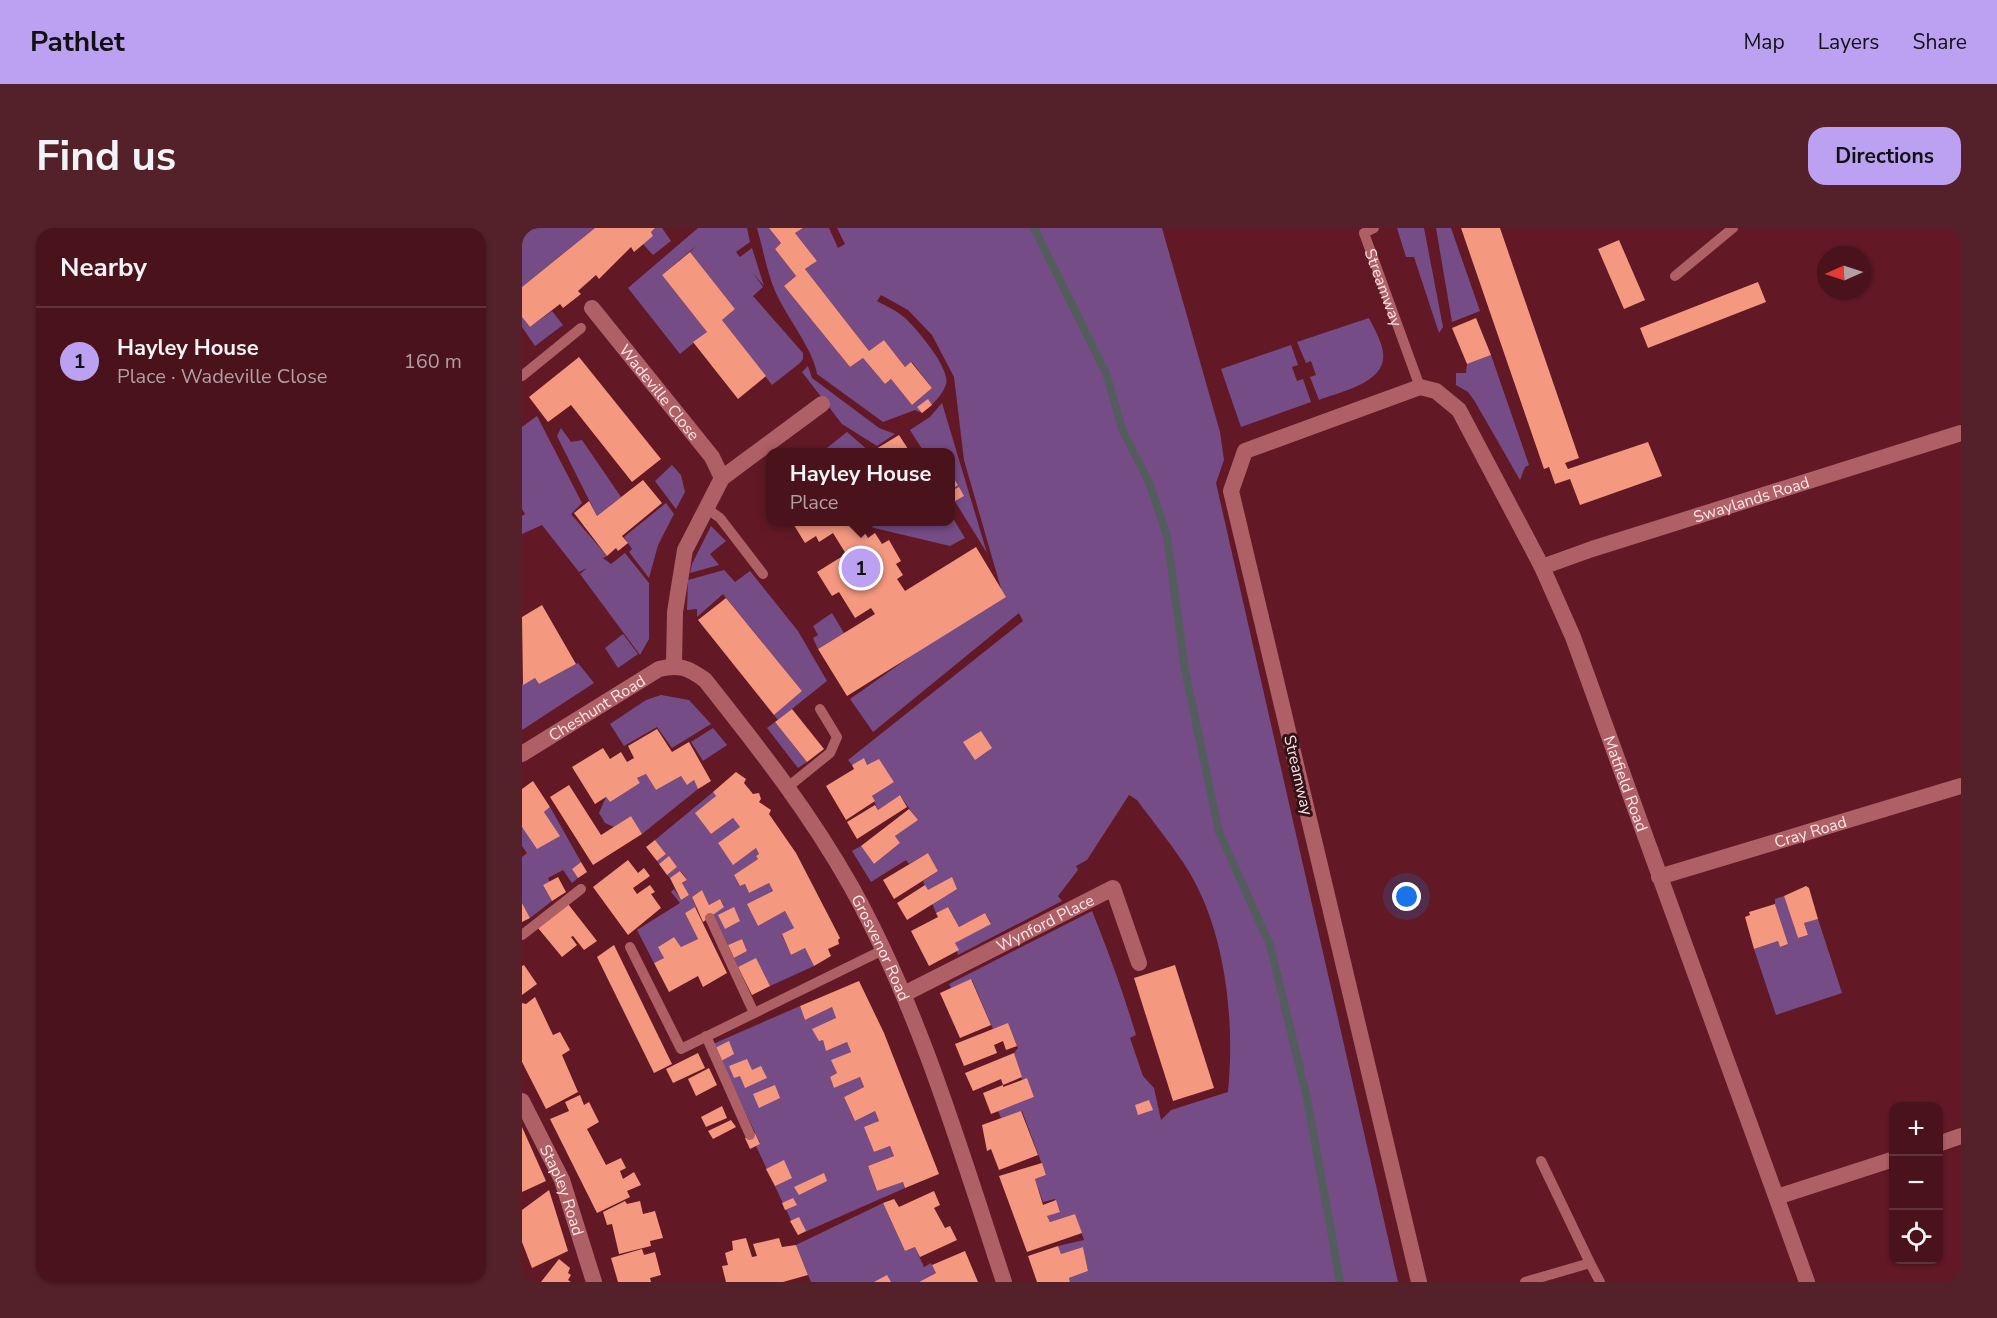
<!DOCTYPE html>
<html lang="en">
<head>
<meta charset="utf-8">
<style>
  :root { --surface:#4a131c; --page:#542029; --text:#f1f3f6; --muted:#b29ea3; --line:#61323b; --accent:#bca0f2 }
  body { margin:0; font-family:"Nunito Sans",sans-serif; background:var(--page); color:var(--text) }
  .controls { position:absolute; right:18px; bottom:18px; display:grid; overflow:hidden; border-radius:12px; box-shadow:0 2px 4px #0004 }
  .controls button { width:54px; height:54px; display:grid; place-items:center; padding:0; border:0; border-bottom:2px solid var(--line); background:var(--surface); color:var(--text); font:30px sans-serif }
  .compass { position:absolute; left:1295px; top:18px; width:54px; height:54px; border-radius:50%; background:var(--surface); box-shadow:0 2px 4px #0004; rotate:267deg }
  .you { position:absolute; left:885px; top:669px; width:21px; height:21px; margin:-15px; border:4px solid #fff; border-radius:50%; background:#1a73e8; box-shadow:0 0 0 9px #1a73e833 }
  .badge { display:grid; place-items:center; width:39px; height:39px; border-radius:50%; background:var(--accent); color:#111; font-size:20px; font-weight:700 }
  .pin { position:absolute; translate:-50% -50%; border:3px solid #fff; box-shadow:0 2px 6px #0006 }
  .popup { position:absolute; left:244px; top:220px; width:189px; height:78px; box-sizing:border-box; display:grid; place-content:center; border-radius:12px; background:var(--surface); filter:drop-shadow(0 2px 4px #0005); font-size:20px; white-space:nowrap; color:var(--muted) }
  .popup b { font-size:22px; color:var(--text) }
  .popup::after { content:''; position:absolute; left:50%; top:100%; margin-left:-12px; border:12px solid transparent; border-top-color:var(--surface) }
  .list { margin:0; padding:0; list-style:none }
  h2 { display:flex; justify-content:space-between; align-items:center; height:78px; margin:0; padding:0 24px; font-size:26px }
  h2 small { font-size:20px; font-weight:400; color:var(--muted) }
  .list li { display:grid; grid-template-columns:39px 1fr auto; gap:18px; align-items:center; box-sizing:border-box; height:108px; padding:0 24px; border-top:2px solid var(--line) }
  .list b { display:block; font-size:22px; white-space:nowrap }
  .list p { margin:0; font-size:20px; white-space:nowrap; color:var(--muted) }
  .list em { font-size:20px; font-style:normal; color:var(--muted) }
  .icon { flex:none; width:33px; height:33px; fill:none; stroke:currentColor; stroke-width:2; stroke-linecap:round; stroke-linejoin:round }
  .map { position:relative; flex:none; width:1439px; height:1054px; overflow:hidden; border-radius:18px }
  header { display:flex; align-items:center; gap:36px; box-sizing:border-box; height:84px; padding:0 30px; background:var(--accent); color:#111 }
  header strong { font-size:28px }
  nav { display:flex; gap:33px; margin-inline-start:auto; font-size:21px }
  .intro { display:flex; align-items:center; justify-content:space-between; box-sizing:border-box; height:144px; padding:0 36px }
  h1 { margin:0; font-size:42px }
  .button { padding:15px 27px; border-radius:18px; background:var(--accent); color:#111; font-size:21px; font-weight:700 }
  main { display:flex; gap:36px; padding:0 36px }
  aside { flex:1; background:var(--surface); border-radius:18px; box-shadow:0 2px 4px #0004 }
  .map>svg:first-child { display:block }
  .green { fill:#764c87 }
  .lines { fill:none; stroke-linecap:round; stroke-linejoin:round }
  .stream { stroke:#535d5d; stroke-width:8 }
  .building { fill:#f49880 }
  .service { stroke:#af5f66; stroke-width:10 }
  .minor { stroke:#af5f66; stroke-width:16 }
  .labels { text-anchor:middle; stroke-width:6; stroke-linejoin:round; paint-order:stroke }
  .street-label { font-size:16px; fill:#fae7e8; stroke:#331317 }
</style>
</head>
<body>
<header>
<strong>Pathlet</strong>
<nav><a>Map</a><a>Layers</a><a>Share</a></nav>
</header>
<div class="intro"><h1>Find us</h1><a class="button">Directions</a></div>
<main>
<aside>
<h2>Nearby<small></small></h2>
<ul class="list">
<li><span class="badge">1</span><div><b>Hayley House</b><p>Place · Wadeville Close</p></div><em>160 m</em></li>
</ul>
</aside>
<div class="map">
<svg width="1439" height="1054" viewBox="0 0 1439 1054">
  <rect width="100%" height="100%" fill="#621925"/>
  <g class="green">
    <path d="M0,0H73L0,59Z"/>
    <path d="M133,0H140L149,13L131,27L121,16L131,8L129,4Z"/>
    <path d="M176,0H225L228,14L214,24L218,29L230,20L242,58L231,45L241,59L231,68L281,125V131L278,135L250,157L200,92L213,81L168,24L174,18L140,47L185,104L158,126L106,60Z"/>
    <path d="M235,0H247L259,15L253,21L274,48L262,58L328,139L341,130L363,156L369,151L390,177L410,160L390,134L383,139L362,112L347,123L283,41L295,33L273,5L281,0H307L316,20L323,16L315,0H640L698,204L702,232L694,255L876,1054H548L547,1050L566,1043L561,1019L539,1026L536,1018L562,1012L553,986L528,994L525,988L538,983L533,971L521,974L513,951L524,947L500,883L479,890L476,883L512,869L505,851L500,852L492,825L496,820L486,796L471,801L450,752L429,760L427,756L570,683C587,725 601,764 614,807L608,810L621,848L632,860L639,892L649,882L706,864C713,793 704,704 666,642C651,618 632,595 615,572L607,567L565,632L554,638L556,642L536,668L540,673L436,727L433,715L469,695L463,685L437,699L426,679L414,685L401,653L416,643L406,625L387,636L384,632L349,654L330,623L339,618L352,636L378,615L373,608L395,592L378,567L356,582L350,568L372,554L357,532L345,537L342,531L330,537L326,532L501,393L497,385L351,504L328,471L480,364L442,232L432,149L410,107L386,82L359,67L355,73C364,78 375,83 383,90C394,100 429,141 424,156C421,167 409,178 400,185L393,182L361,194L295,146C292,123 264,88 253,63C245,44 241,21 235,0Z"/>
    <path d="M875,0H902L921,99L917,105L892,29H884Z"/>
    <path d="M914,0H929L958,83L930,94Z"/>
    <path d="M30,83L41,97L13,118L0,99V89L8,99Z"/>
    <path d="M847,90C852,100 860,114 861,125C865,155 817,164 797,172L788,149L794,147L789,133L784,135L775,114Z"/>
    <path d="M769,117L776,137L770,139L775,153L781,151L789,174L719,199L699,141Z"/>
    <path d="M969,127L1007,237L1003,239L998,252L952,172L946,164L934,157V145H944L945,136Z"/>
    <path d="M286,138L290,150L357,200L373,206L355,218L320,196L280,144Z"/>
    <path d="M420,175L465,325L429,267V224H402L388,202L408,189Z"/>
    <path d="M15,188L60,275L49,286L85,328L81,330L89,336L103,325L127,355V411L118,427L58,346L65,340L57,344L20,297L0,306V288L3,286L0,281V199Z"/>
    <path d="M39,200L49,214L60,212L99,269L75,288L35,208Z"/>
    <path d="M325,204L348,224H302L301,223Z"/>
    <path d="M150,237L159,247L163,264L154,281L133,253Z"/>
    <path d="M144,275L152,286L136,317L127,350L107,324L110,321L102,309Z"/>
    <path d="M429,287L443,310L428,318L344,298L352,294H429Z"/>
    <path d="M189,298L204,313L188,326L197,337L168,345L170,336Z"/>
    <path d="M202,342L213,354L228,343L276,403L305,453L256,492L252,487L280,463L201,366L175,389V381L165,382L166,352Z"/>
    <path d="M310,385L322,405L296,421L291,410L296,407L291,398Z"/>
    <path d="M101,406L116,426L96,440L83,420Z"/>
    <path d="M56,435L72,455L0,502V456L13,450L17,456Z"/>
    <path d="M139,467L167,472L189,496L150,520L135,499L102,518L88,496L124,472Z"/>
    <path d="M253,494L285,534L276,540L245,500Z"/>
    <path d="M191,500L205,517L181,533L169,514Z"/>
    <path d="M124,546L134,562L159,548L165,557L172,552L176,561L120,606L109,588L92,599L83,595L77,585L84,569L88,574L118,555L115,550Z"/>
    <path d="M191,564L194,568L174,586L189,606L211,590L218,599L196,615L211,636L234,620L237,626L234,628L236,631L212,647L218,658L223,656L227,665L247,655L251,663L226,676L236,698L263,683L272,700L260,707L269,727L283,720L292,738L248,758L234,731L216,739L212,730L225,723L220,711L206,717L191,685L202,678L198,671L187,677L180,662L170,669L174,679L163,685L176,711L159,719L152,709L137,718L142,730L132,735L115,702L158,675L149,664L152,661L159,672L167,667L160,656L165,652L159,643L148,650L145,647L155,639L147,629L137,636L135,633L144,626L133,612Z"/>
    <path d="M28,579L59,634L50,641L56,650L50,655L41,642L26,650L28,654L21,657L30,673L8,690L0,675V629L5,625L0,618V599L37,607L22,584Z"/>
    <path d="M1262,668L1276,710L1286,707L1282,695L1296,691L1320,765L1254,787L1232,721L1256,713L1258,719L1266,716L1253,676V671Z"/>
    <path d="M278,778L283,792L310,779L314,790L301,812L304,823L325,814L329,824L310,832L315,845L308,849L312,860L338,849L342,859L322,869L333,893L353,883L357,893L343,900L352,924L368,918L372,928L346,938L355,963L381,954L383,960L276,1007L234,918L238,915L191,816Z"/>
    <path d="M361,975L383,1023L393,1019L402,1039L409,1035L414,1045L397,1054H289L274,1017Z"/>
  </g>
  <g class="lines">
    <path class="stream" d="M512,0L584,145L600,201L627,254L645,308L663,442L697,604L748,717L785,870L818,1054"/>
  </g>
  <g class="building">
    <path d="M73,0H133L129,4L131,8L112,24L109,19L77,51L74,47L56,63L59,66L41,80L38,76L8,99L0,89V59Z"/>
    <path d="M247,0H281L273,5L295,33L283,41L347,123L362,112L383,139L389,134L410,160L390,177L369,151L363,156L341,130L328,139L262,58L274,48L253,21L259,15Z"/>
    <path d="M939,0H978L1057,230L1043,235L1046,241L1126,214L1140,248L1058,277L1048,251L1033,256L1027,239L1022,241Z"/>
    <path d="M1097,12L1123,72L1102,81L1076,21Z"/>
    <path d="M168,24L213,81L200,92L244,148L216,171L171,114L185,104L140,47Z"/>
    <path d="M1236,54L1244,74L1126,120L1118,100Z"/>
    <path d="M954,90L969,127L945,136L930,100Z"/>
    <path d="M57,129L139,231L110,254L49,177L26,194L7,169Z"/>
    <path d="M406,171L410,177L400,185L395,179Z"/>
    <path d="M377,207L388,224H349Z"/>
    <path d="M432,251L436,257L429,262V252Z"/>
    <path d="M121,252L140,275L100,308L106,315L96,323L94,320L85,328L52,285L67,273L75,288Z"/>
    <path d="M437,259L442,268L433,273L429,263Z"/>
    <path d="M270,294H336L346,310L353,305L360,316L367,312L379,333L374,336L381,347L375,351L383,363L454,319L484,369L325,468L296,421L353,386L349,380L333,390L317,364L310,368L295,344L324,326L311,305L297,314L294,308L283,315Z"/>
    <path d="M204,370L280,463L252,487L176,392Z"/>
    <path d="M20,377L54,436L17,456L13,450L1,457L0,389Z"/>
    <path d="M270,481L302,521L285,534L253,494Z"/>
    <path d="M135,501L150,524L167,514L189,553L176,561L172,552L165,557L159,548L134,562L124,546L115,550L118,555L88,574L84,569L73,576L50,539L81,520L88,531L99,524L105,534L112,530L106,518Z"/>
    <path d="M459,503L470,520L453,532L441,514Z"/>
    <path d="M342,530L345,537L357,531L372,554L350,568L353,573L324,592L304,558L332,541L330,537Z"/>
    <path d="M214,544L224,551L222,555L231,566L237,565L239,571L237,574L249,582L247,586L274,625L318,710L316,712L317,716L306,721L309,728L292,738L283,720L269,727L260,706L272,700L263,683L236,698L225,676L251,663L247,655L227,665L223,656L218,658L212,647L236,631L234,628L237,626L234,620L211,637L196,615L218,599L211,590L189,606L173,585L194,568L191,564Z"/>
    <path d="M11,553L28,579L22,584L38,608L15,621L0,599V561Z"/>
    <path d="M47,557L79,607L109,588L120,606L71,637L28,569Z"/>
    <path d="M378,567L385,579L335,611L325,594L353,577L356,582Z"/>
    <path d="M387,581L396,592L373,608L378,615L352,636L339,618Z"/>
    <path d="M133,612L144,626L135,633L124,619Z"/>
    <path d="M406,625L416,643L372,671L361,652Z"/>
    <path d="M147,628L155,639L145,647L137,636Z"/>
    <path d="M106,632L116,645L122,640L128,648L111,660L115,666L128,657L133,664L129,666L139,680L106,707L71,659Z"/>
    <path d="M59,634L65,644L56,650L50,641Z"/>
    <path d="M158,643L165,652L160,655L167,667L159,672L148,650Z"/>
    <path d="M36,649L44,664L30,673L21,657Z"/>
    <path d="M430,649L435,661L385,692L375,675L403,657L406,662Z"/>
    <path d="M1284,658L1287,660L1296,691L1282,695L1286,707L1276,710L1262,668Z"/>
    <path d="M180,662L187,677L198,671L202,679L181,694L170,669Z"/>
    <path d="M0,675L8,690L0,694Z"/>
    <path d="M46,676L75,713L62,722L51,708L49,709L55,717L40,729L16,700Z"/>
    <path d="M1253,676L1266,716L1258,719L1256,713L1232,721L1223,689L1228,687L1227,684Z"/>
    <path d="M173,679L205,745L181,759L176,748L147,764L132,735L142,730L136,719L152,709L159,719L176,711L163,685Z"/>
    <path d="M212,679L218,693L203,701L196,687Z"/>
    <path d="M426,679L437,699L463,685L469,696L433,715L437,722L407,738L389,703L416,689L414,685Z"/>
    <path d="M220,711L225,723L212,730L206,717Z"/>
    <path d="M92,717L150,836L132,845L75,729Z"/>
    <path d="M234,730L248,758L230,767L216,739Z"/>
    <path d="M2,737L15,756L0,767V738Z"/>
    <path d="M653,737L692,860L651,873L612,750Z"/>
    <path d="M449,751L469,797L438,810L418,765Z"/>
    <path d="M337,753L362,805L417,946L383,960L381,954L355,963L346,938L372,928L368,918L352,924L342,899L357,893L353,883L333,893L322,869L342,859L338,849L312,860L308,849L315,845L309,832L329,824L325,814L304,823L301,812L297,813L290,801L314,790L310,779L283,792L278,778Z"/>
    <path d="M13,769L31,807L38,804L48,822L40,827L56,864L24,881L0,834V775L4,776Z"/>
    <path d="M486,795L495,818L484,822L481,813L472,817L475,825L442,838L433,816Z"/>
    <path d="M207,813L212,826L199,833L193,820Z"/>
    <path d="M176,825L183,840L151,855L144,841Z"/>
    <path d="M492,825L500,849L481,857V859L505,850L512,869L469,886L461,865L481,857L479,851L451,863L443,845Z"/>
    <path d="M225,831L230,842L239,838L245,850L223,860L218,848L212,850L207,838Z"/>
    <path d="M187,840L195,857L174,868L166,851Z"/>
    <path d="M253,857L258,870L237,880L231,866Z"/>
    <path d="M58,867L62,877L67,874L77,894L65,901L84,937L99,930L104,940L98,943L101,951L112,944L119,957L105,963L108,969L75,985L28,891L47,883L43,874Z"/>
    <path d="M627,872L631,882L616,887L613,877Z"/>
    <path d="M200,878L205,890L184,899L179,889Z"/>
    <path d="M499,883L516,927L477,942L469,921L465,923L460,897Z"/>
    <path d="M209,892L214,899L191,911L186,903Z"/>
    <path d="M0,899L24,953L0,964Z"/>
    <path d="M233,905L238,916L228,921L223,910Z"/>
    <path d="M262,932L270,950L253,958L244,941Z"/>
    <path d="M520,935L524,947L513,951L521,977L534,972L538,984L525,988L528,994L553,986L560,1005L505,1024L477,948Z"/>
    <path d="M302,945L305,953L277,967L272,959Z"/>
    <path d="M27,962L46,1023L10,1040L0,1014V982Z"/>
    <path d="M412,963L418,977L412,980L423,1000L428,998L435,1012L398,1029L393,1019L383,1023L361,975L372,971L377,979Z"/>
    <path d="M271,970L275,977L263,982L260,975Z"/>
    <path d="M103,973L105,976L118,973L121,986L133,983L141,1010L128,1013L129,1018L97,1026L90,996L85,997L81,984Z"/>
    <path d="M277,989L284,1003L276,1007L268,993Z"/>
    <path d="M224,1010L230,1029L235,1028L231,1016L257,1010L260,1019L274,1017L286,1047L261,1054H204L200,1038L206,1037L203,1025L211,1022L210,1013Z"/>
    <path d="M536,1018L539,1026L561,1019L566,1043L547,1050L548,1054H515L506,1028Z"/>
    <path d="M120,1021L122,1027L133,1024L139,1047L128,1050L129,1054H96L89,1030Z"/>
    <path d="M443,1023L456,1054H397L414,1045L410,1037Z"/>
    <path d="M37,1031L48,1040L46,1045L49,1047L46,1052L49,1054H19Z"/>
    <path d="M365,1047L369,1054H352Z"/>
  </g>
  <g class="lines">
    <g class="service">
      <path id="s1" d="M852,0L842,5L898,159"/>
      <path d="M1153,48L1211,0"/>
      <path d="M0,148L59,100"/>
      <path d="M184,280L198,290L241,346"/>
      <path d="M267,558L308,525L315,509L298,481"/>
      <path d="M188,690L232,785"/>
      <path d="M0,707L59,661"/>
      <path d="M108,719L159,821L361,722"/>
      <path d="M184,808L228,907"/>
      <path d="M1068,1035L1078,1054"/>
      <path d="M1003,1054L1068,1035L1019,933"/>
    </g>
    <g class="minor">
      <path id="s2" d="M70,80L190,229L200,250L163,322L153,384L152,437"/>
      <path d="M200,250L300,176"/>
      <path id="s3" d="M1020,339L1070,321L1439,205"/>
      <path id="s4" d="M0,526L137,441C157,436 167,440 183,452C237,520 288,585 330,660C398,783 438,921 482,1054"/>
      <path id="s5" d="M1137,649L1439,558"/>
      <path id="s6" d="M382,766L591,660L617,735"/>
      <path id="s7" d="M0,873L40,952L72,1054"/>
      <path d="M1416,916L1439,908"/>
      <path d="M1255,969L1372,931"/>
      <path id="s8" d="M897,1054L709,263L723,223L898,159L914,163L937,182L1020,339L1051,409L1285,1054"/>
    </g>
  </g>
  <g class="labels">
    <g class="street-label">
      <text dy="6" stroke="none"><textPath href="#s1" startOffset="69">Streamway</textPath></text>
      <text dy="6" stroke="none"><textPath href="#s2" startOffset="108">Wadeville Close</textPath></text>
      <text dy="6" stroke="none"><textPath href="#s3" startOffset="220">Swaylands Road</textPath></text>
      <text dy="6" stroke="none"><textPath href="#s4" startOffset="88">Cheshunt Road</textPath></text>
      <text transform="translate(777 547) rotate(77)" y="6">Streamway</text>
      <text dy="6" stroke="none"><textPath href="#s8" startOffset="1498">Matfield Road</textPath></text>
      <text dy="6" stroke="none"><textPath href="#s5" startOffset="158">Cray Road</textPath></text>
      <text dy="6" stroke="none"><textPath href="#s6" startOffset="158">Wynford Place</textPath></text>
      <text dy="6" stroke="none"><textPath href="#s4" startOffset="532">Grosvenor Road</textPath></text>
      <text dy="6" stroke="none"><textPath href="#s7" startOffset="98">Stapley Road</textPath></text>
    </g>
  </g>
</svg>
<div class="controls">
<button>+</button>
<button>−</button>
<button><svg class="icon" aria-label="locate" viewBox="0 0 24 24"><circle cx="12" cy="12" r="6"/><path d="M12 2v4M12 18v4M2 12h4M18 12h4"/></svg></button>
</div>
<svg class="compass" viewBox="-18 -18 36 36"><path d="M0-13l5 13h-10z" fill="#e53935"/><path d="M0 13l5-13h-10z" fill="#b29ea3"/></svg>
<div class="you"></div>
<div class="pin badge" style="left:339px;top:340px">1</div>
<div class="popup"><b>Hayley House</b>Place</div>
</div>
</main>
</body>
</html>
